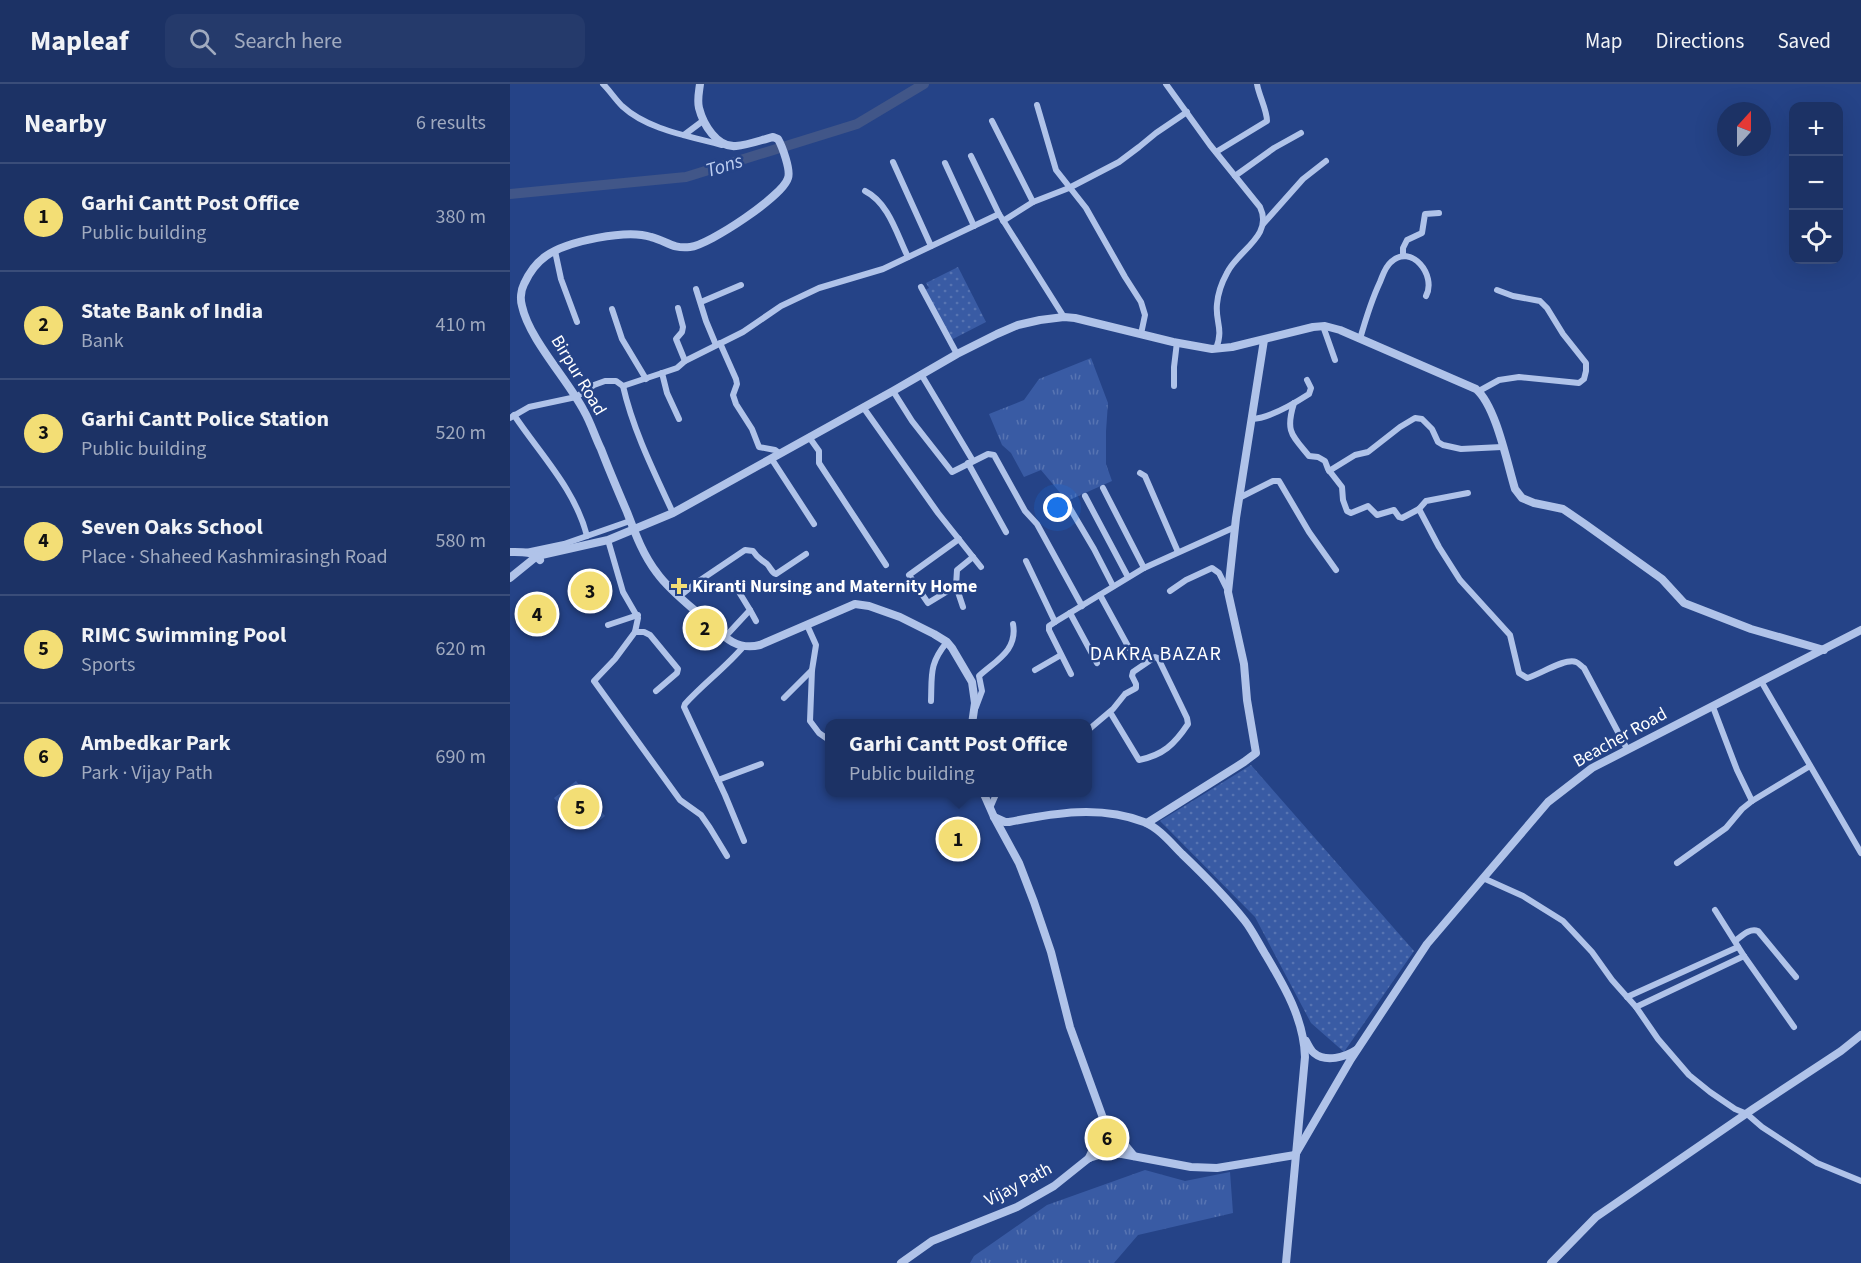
<!DOCTYPE html>
<html lang="en">
<head>
<meta charset="utf-8">
<style>
  :root { --surface:#1c3265; --page:#253a6b; --text:#f1f3f6; --muted:#a0aabf; --line:#3a4d79; --accent:#f3de75 }
  body { margin:0; font-family:"Source Sans 3",sans-serif; background:var(--page); color:var(--text) }
  .controls { position:absolute; right:18px; top:18px; display:grid; overflow:hidden; border-radius:12px; box-shadow:0 6px 24px #0002 }
  .controls button { width:54px; height:54px; display:grid; place-items:center; padding:0; border:0; border-bottom:2px solid var(--line); background:var(--surface); color:var(--text); font:30px sans-serif }
  .compass { position:absolute; left:1207px; top:18px; width:54px; height:54px; border-radius:50%; background:var(--surface); box-shadow:0 6px 24px #0002; rotate:21deg }
  .you { position:absolute; left:548px; top:424px; width:21px; height:21px; margin:-15px; border:4px solid #fff; border-radius:50%; background:#1a73e8; box-shadow:0 0 0 9px #1a73e833 }
  .badge { display:grid; place-items:center; width:39px; height:39px; border-radius:50%; background:var(--accent); color:#111; font-size:20px; font-weight:700 }
  .pin { position:absolute; translate:-50% -50%; border:3px solid #fff; box-shadow:0 2px 6px #0006 }
  .popup { position:absolute; left:315px; top:635px; width:267px; height:78px; box-sizing:border-box; display:grid; place-content:center; border-radius:12px; background:var(--surface); filter:drop-shadow(0 2px 4px #0005); font-size:20px; white-space:nowrap; color:var(--muted) }
  .popup b { font-size:22px; color:var(--text) }
  .popup::after { content:''; position:absolute; left:50%; top:100%; margin-left:-12px; border:12px solid transparent; border-top-color:var(--surface) }
  .list { margin:0; padding:0; list-style:none }
  h2 { display:flex; justify-content:space-between; align-items:center; height:78px; margin:0; padding:0 24px; font-size:26px }
  h2 small { font-size:20px; font-weight:400; color:var(--muted) }
  .list li { display:grid; grid-template-columns:39px 1fr auto; gap:18px; align-items:center; box-sizing:border-box; height:108px; padding:0 24px; border-top:2px solid var(--line) }
  .list b { display:block; font-size:22px; white-space:nowrap }
  .list p { margin:0; font-size:20px; white-space:nowrap; color:var(--muted) }
  .list em { font-size:20px; font-style:normal; color:var(--muted) }
  .icon { flex:none; width:33px; height:33px; fill:none; stroke:currentColor; stroke-width:2; stroke-linecap:round; stroke-linejoin:round }
  .map { position:relative; flex:none; width:1351px; height:1179px; overflow:hidden }
  header { display:flex; align-items:center; gap:36px; box-sizing:border-box; height:84px; padding:0 30px; background:var(--surface); border-bottom:2px solid var(--line) }
  header strong { font-size:28px }
  nav { display:flex; gap:33px; margin-inline-start:auto; font-size:21px }
  .search { width:420px; height:54px; background:var(--page); display:flex; align-items:center; gap:15px; box-sizing:border-box; padding:0 21px; border-radius:12px; color:var(--muted); font-size:22px }
  main { display:flex }
  aside { flex:1; background:var(--surface) }
  .map>svg:first-child { display:block }
  .grass { fill:url(#grass-tufts) }
  .park { fill:url(#park-dots) }
  .garden { fill:#395ba4 }
  .lines { fill:none; stroke-linecap:round; stroke-linejoin:round }
  .river { stroke:#415688; stroke-width:10 }
  .minor { stroke:#b0c3e9; stroke-width:6 }
  .tertiary { stroke:#b0c3e9; stroke-width:8 }
  .poi-dot { fill:#f3de75; stroke:#254387; stroke-width:2 }
  .labels { text-anchor:middle; stroke-width:5; stroke-linejoin:round; paint-order:stroke }
  .street-label { font-size:18px; fill:#fff; stroke:#254387 }
  .poi-label { font-size:18px; font-weight:bold; fill:#fff; stroke:#254387; text-anchor:start }
  .water-label { font-size:20px; font-style:italic; fill:#bccdf0; stroke:#254387 }
  .neighbourhood-label { font-size:20px; letter-spacing:1.5px; fill:#fff; stroke:#254387 }
</style>
</head>
<body>
<header>
<strong>Mapleaf</strong>
<div class="search"><svg class="icon" aria-label="search" viewBox="0 0 24 24"><circle cx="10" cy="10" r="6"/><path d="M15 15l6 6"/></svg>Search here</div>
<nav><a>Map</a><a>Directions</a><a>Saved</a></nav>
</header>
<main>
<aside>
<h2>Nearby<small>6 results</small></h2>
<ul class="list">
<li><span class="badge">1</span><div><b>Garhi Cantt Post Office</b><p>Public building</p></div><em>380 m</em></li>
<li><span class="badge">2</span><div><b>State Bank of India</b><p>Bank</p></div><em>410 m</em></li>
<li><span class="badge">3</span><div><b>Garhi Cantt Police Station</b><p>Public building</p></div><em>520 m</em></li>
<li><span class="badge">4</span><div><b>Seven Oaks School</b><p>Place · Shaheed Kashmirasingh Road</p></div><em>580 m</em></li>
<li><span class="badge">5</span><div><b>RIMC Swimming Pool</b><p>Sports</p></div><em>620 m</em></li>
<li><span class="badge">6</span><div><b>Ambedkar Park</b><p>Park · Vijay Path</p></div><em>690 m</em></li>
</ul>
</aside>
<div class="map">
<svg width="1351" height="1179" viewBox="0 0 1351 1179">
  <defs>
    <pattern id="grass-tufts" width="24" height="20" patternUnits="userSpaceOnUse" patternTransform="scale(1.5)"><rect width="24" height="20" fill="#395ba4"/><path d="M3 7l-1-3M5 7V3M7 7l1-3M15 17l-1-3M17 17v-4M19 17l1-3" fill="none" stroke="#5774b2"/></pattern>
    <pattern id="park-dots" width="8" height="8" patternUnits="userSpaceOnUse" patternTransform="scale(1.5)"><rect width="8" height="8" fill="#395ba4"/><path d="M2 2h.1M6 6h.1" fill="none" stroke="#5774b2" stroke-width="1.8" stroke-linecap="round"/></pattern>
  </defs>
  <rect width="100%" height="100%" fill="#254387"/>
  <g class="grass">
    <path d="M581,274L598,319L596,347V380L602,397L557,417L531,386L514,393L501,369L492,361L479,330L514,316L529,295Z"/>
    <path d="M635,1086L675,1097L720,1088L723,1129L628,1151L604,1179H460L464,1172L537,1121Z"/>
  </g>
  <g class="park">
    <path d="M448,183L476,238L441,256L415,206L419,204L416,199Z"/>
    <path d="M741,681L904,867L834,968L801,939L745,833L650,737Z"/>
    <path d="M595,1044L612,1065H587Z"/>
  </g>
  <path class="garden" d="M66,697L95,732L78,746L70,736L65,739L44,714Z"/>
  <g class="lines">
    <path class="river" d="M0,110L176,93L347,40L414,0"/>
    <g class="minor">
      <path d="M93,0C100,7 105,15 112,22C138,46 179,52 212,61"/>
      <path d="M656,0L700,61L750,123C764,152 727,167 717,189C712,198 708,209 707,220C705,238 714,244 706,265"/>
      <path d="M527,21L546,86L576,124L615,193L631,218L635,231L631,250"/>
      <path d="M482,37L523,118"/>
      <path d="M174,51L194,36"/>
      <path d="M706,68L757,37C757,26 749,12 747,0"/>
      <path d="M461,72L489,130L554,233"/>
      <path d="M383,78L421,162"/>
      <path d="M435,79L464,142"/>
      <path d="M725,92L764,64L791,49"/>
      <path d="M355,107C379,119 387,151 398,173"/>
      <path d="M493,137L523,118L559,104L609,78L629,63L646,49L677,28"/>
      <path d="M753,140L793,95L816,77"/>
      <path d="M45,167L51,195L67,238"/>
      <path d="M893,171V164L897,156L912,149L915,130L929,129"/>
      <path d="M411,203L447,270"/>
      <path d="M186,205L196,237L206,261"/>
      <path d="M191,218L231,201"/>
      <path d="M168,224L173,243L172,248L166,255L175,277"/>
      <path d="M102,225L112,255L136,295"/>
      <path d="M813,242L825,276"/>
      <path d="M850,255C856,234 861,217 870,198C873,191 875,183 881,178C901,159 927,191 916,212"/>
      <path d="M210,259L226,295L227,300L223,311L226,320L242,345L249,363L265,366L269,369"/>
      <path d="M152,289L157,309L169,335"/>
      <path d="M411,290L463,377"/>
      <path d="M113,302C123,346 144,388 163,429"/>
      <path d="M664,302V283L667,258"/>
      <path d="M383,307L402,337L442,388L478,370L484,371L515,427L527,440L572,522"/>
      <path d="M969,307L989,296L1009,293L1069,299L1074,295L1076,287V279L1053,250L1037,224L1030,217L1003,212L987,206"/>
      <path d="M784,319C775,348 782,351 799,372L808,373L815,377L818,385L832,403L833,416L837,427L841,429L858,422L867,431L884,426L889,433L892,434L909,425L929,463L950,496L1000,551L1009,589L1017,594C1029,591 1056,573 1066,578C1069,579 1071,582 1074,584L1117,665"/>
      <path d="M353,323L428,429L471,483"/>
      <path d="M4,331C30,370 65,405 77,452"/>
      <path d="M0,334L19,323L66,313L84,301L95,297H106L113,302L167,284L175,277L233,248L271,222L309,204L373,185L489,130"/>
      <path d="M742,335C760,334 785,319 799,310L801,304L797,296"/>
      <path d="M299,353L309,367V379L376,481"/>
      <path d="M261,374L304,440"/>
      <path d="M458,379L496,448"/>
      <path d="M819,387L845,371L858,368L890,343L905,334L912,335L922,345L928,358L933,361L951,365L992,363"/>
      <path d="M630,389L635,392L668,468"/>
      <path d="M593,404L634,484"/>
      <path d="M575,412L618,493"/>
      <path d="M729,414L763,397H769L799,448L826,486"/>
      <path d="M558,421L584,465L603,502"/>
      <path d="M909,425L916,417L958,409"/>
      <path d="M449,455L399,491L418,519L446,502L447,486L463,473"/>
      <path d="M98,456L113,508L128,534L125,548L105,575L84,597L170,716L191,731L200,744L217,772"/>
      <path d="M16,468L54,460L120,437"/>
      <path d="M516,477L545,538L634,484L725,443"/>
      <path d="M446,502L453,523"/>
      <path d="M660,507L676,496L702,484L709,489L718,507"/>
      <path d="M590,511L619,564"/>
      <path d="M170,512L186,499L235,466L243,467C248,475 251,475 257,480C261,484 261,488 266,490L296,470"/>
      <path d="M240,526L246,537"/>
      <path d="M560,529L587,579"/>
      <path d="M545,538L539,542V546L561,590"/>
      <path d="M98,541L128,531"/>
      <path d="M297,541L306,561L302,586L300,637L309,649L319,656"/>
      <path d="M125,548H134L140,551L168,585L167,589L146,607"/>
      <path d="M215,553L240,526L229,508"/>
      <path d="M233,563C215,584 193,600 175,620L174,623L215,711L234,757"/>
      <path d="M525,586L551,571"/>
      <path d="M1251,597L1351,769"/>
      <path d="M274,614L302,586"/>
      <path d="M421,617C422,590 419,580 437,558"/>
      <path d="M466,623L472,607L469,592C485,577 508,567 503,540"/>
      <path d="M1203,623L1227,686L1242,717"/>
      <path d="M577,647L603,625L615,610L626,604V600L622,592L623,588L645,573L648,574L677,634L678,640C664,661 653,671 629,676L600,628"/>
      <path d="M208,696L251,680"/>
      <path d="M480,724L487,708"/>
      <path d="M1167,779L1216,744L1232,725L1242,717L1300,682"/>
      <path d="M973,794L1013,812L1053,837L1082,868L1102,896L1126,923L1148,955L1179,991L1200,1008L1225,1025L1237,1030L1252,1043L1307,1079L1351,1097"/>
      <path d="M1205,826L1234,872L1284,943"/>
      <path d="M1225,857C1232,852 1239,844 1248,847L1286,893"/>
      <path d="M1117,913L1228,863"/>
      <path d="M1126,923L1234,872"/>
    </g>
    <g class="tertiary">
      <path d="M190,0C189,8 187,16 189,24C193,40 207,64 226,62C238,61 251,56 263,53L268,55C272,62 281,86 278,94C273,112 199,161 180,163C162,165 157,157 141,153C117,145 57,157 36,172C26,179 19,189 14,200C11,206 10,215 12,222C19,255 58,296 74,327C81,339 85,353 91,365C99,386 108,407 117,428C125,449 133,471 147,489C159,506 180,522 196,536C213,552 226,567 250,561L345,520L359,522L390,533L424,550L437,558L442,564L462,598L465,619L462,640"/>
      <path d="M0,468C11,468 23,467 30,476"/>
      <path d="M0,494L27,472L98,456L163,429L383,307L447,270L487,250L508,241L530,236L554,233L565,234L663,258L702,265L722,263L803,243L815,242L830,246L966,305C986,322 997,379 1005,405L1012,414L1024,419L1053,425L1075,440L1152,495L1174,519L1241,545L1314,566"/>
      <path d="M473,708L484,733L509,779L524,818L541,868L560,943L593,1034L588,1054L579,1074"/>
      <path d="M484,733L495,738H499C544,729 590,721 634,738C649,744 661,759 672,770C694,791 716,813 735,837C742,846 748,858 754,868C773,900 794,934 795,973L776,1179"/>
      <path d="M637,739L734,678L746,669L737,616L734,580L718,508L726,434L754,256"/>
      <path d="M796,957C798,961 801,967 804,969C816,979 835,973 846,966"/>
      <path d="M593,1034L624,1072"/>
      <path d="M785,1071L841,975L917,860L1038,718L1082,684L1351,546"/>
      <path d="M391,1179L422,1157L507,1123L544,1102L579,1074L592,1070H612L681,1083L707,1084L785,1071"/>
      <path d="M1041,1179L1086,1133L1243,1025L1331,967L1351,951"/>
    </g>
  </g>
  <path class="poi-dot" d="M166 493h6v6h6v6h-6v6h-6v-6h-6v-6h6z"/>
  <g class="labels">
    <g class="street-label">
      <text transform="translate(69 291) rotate(59)" y="6">Birpur Road</text>
      <text transform="translate(1110 653) rotate(-29)" y="6">Beacher Road</text>
      <text transform="translate(508 1100) rotate(-28)" y="6">Vijay Path</text>
    </g>
    <g class="poi-label">
      <text x="182" y="508">Kiranti Nursing and Maternity Home</text>
    </g>
    <g class="water-label">
      <text transform="translate(214 81) rotate(-17)" y="7">Tons</text>
    </g>
    <g class="neighbourhood-label">
      <text x="646" y="576">DAKRA BAZAR</text>
    </g>
  </g>
</svg>
<div class="controls">
<button>+</button>
<button>−</button>
<button><svg class="icon" aria-label="locate" viewBox="0 0 24 24"><circle cx="12" cy="12" r="6"/><path d="M12 2v4M12 18v4M2 12h4M18 12h4"/></svg></button>
</div>
<svg class="compass" viewBox="-18 -18 36 36"><path d="M0-13l5 13h-10z" fill="#e53935"/><path d="M0 13l5-13h-10z" fill="#a0aabf"/></svg>
<div class="you"></div>
<div class="pin badge" style="left:448px;top:755px">1</div>
<div class="popup"><b>Garhi Cantt Post Office</b>Public building</div>
<div class="pin badge" style="left:195px;top:544px">2</div>
<div class="pin badge" style="left:80px;top:507px">3</div>
<div class="pin badge" style="left:27px;top:530px">4</div>
<div class="pin badge" style="left:70px;top:723px">5</div>
<div class="pin badge" style="left:597px;top:1054px">6</div>
</div>
</main>
</body>
</html>
